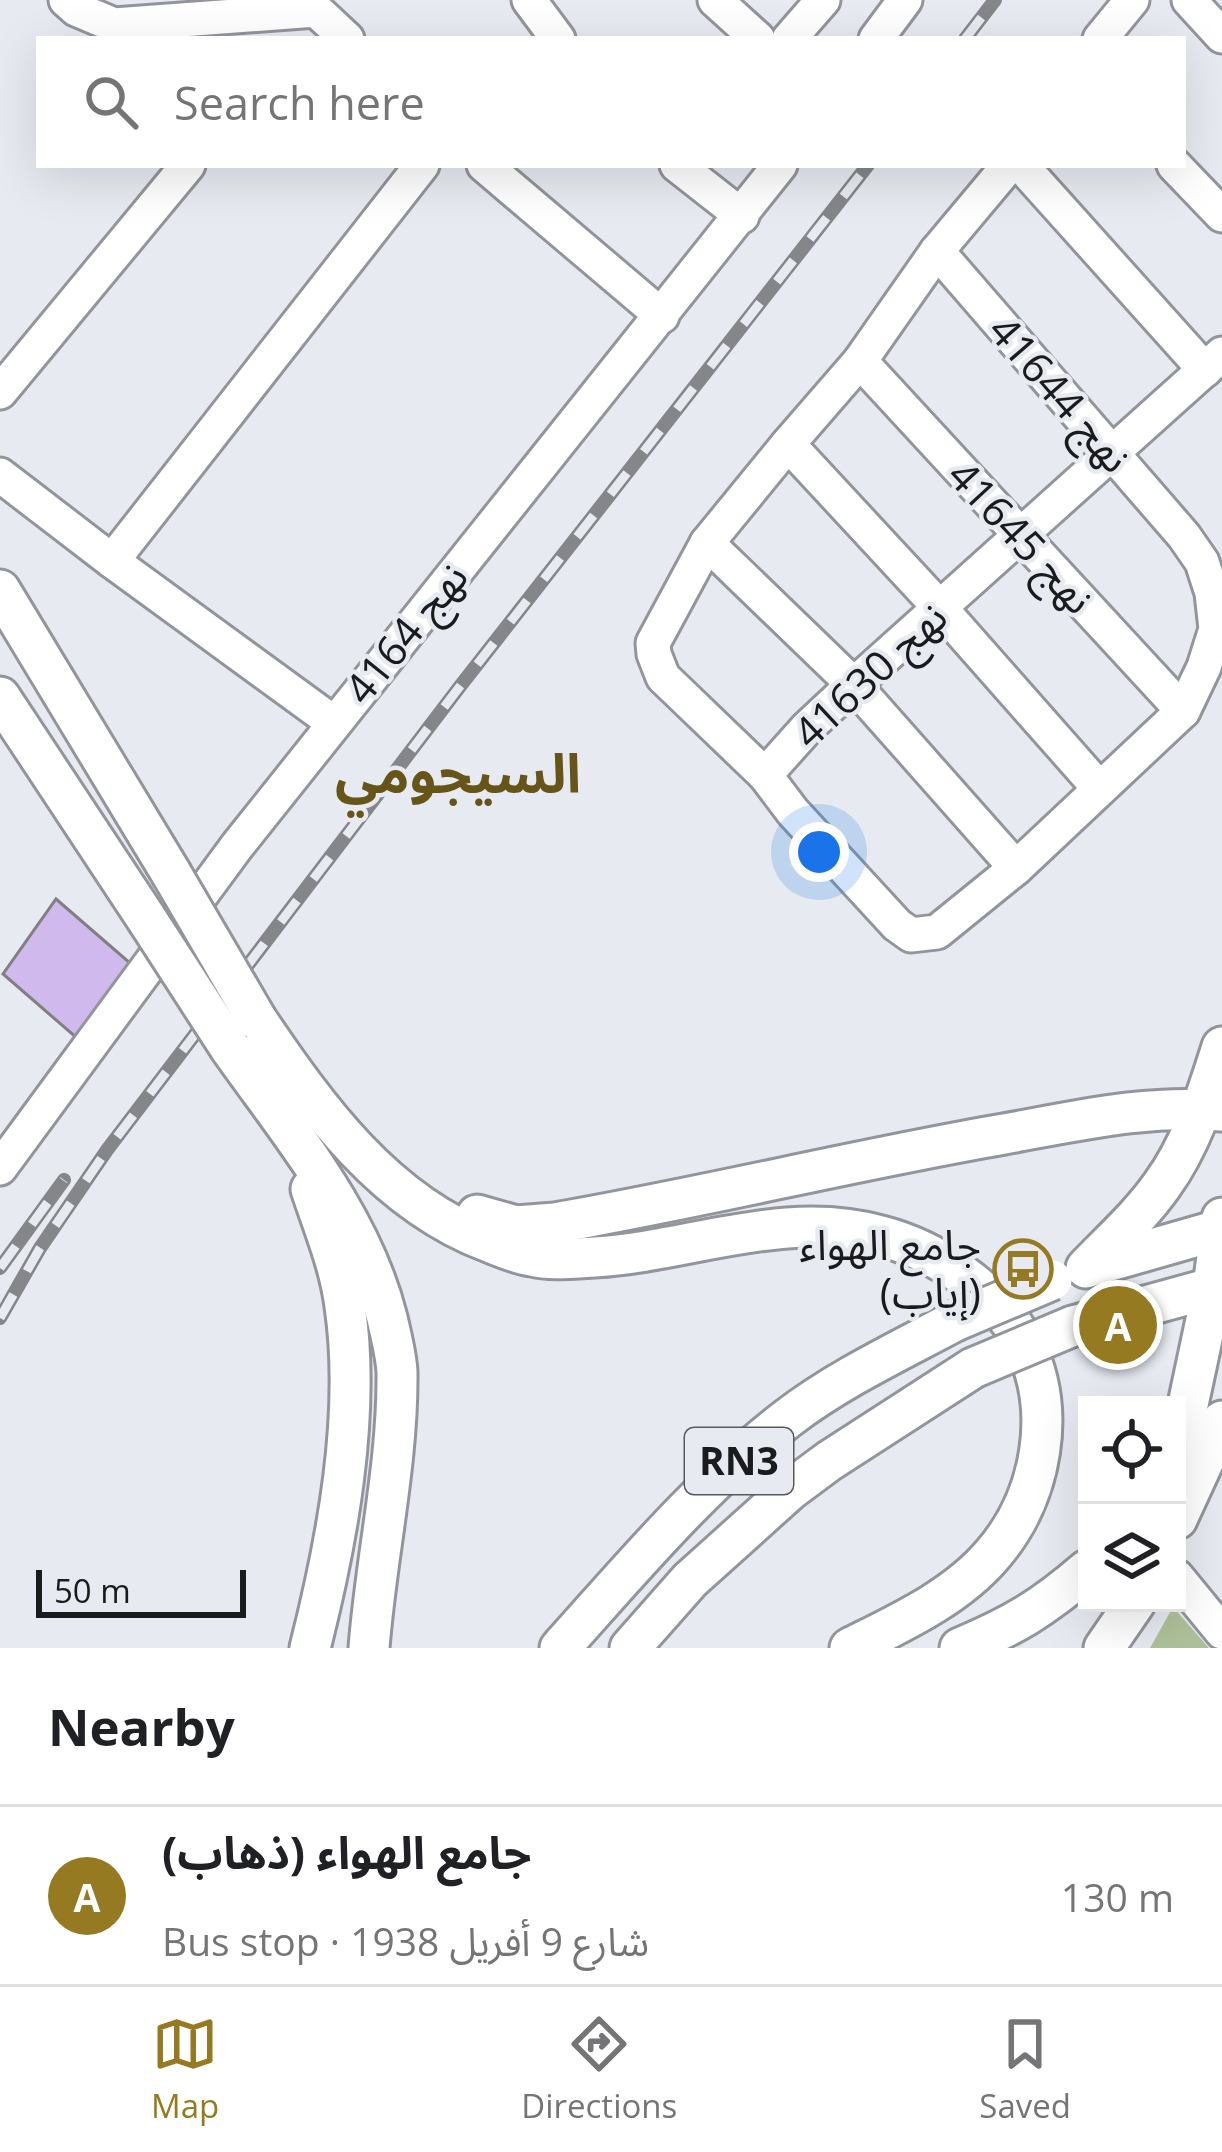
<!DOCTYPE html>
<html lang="en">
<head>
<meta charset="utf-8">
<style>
  :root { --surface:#fff; --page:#f2f2f2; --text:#202124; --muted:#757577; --line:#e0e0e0; --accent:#957a21 }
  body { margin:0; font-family:"Open Sans","Noto Sans Arabic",sans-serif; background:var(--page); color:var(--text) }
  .controls { position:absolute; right:36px; bottom:36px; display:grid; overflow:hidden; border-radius:0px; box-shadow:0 12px 48px #0002 }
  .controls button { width:108px; height:108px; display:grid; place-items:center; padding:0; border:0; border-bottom:3px solid var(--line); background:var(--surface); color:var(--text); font:60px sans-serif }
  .scale { position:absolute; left:36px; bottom:30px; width:210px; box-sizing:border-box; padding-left:12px; border:6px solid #1a1b1d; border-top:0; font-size:33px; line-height:42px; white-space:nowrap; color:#1a1b1d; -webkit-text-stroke:9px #e7ebf1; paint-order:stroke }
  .you { position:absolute; left:819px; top:852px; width:42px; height:42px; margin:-30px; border:9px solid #fff; border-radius:50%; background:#1a73e8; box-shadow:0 0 0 18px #1a73e833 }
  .badge { display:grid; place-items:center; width:78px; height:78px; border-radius:50%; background:var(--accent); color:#fff; font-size:39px; font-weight:700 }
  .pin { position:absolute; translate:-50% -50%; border:6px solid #fff; box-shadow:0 3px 12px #0006 }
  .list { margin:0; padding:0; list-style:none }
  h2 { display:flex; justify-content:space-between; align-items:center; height:156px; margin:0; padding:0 48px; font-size:51px }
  h2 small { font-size:39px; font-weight:400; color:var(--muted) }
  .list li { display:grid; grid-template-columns:78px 1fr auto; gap:36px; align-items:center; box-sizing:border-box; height:180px; padding:0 48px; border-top:3px solid var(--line) }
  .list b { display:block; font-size:45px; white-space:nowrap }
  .list p { margin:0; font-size:39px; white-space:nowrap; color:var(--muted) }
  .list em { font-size:39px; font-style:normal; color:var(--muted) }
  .icon { flex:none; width:66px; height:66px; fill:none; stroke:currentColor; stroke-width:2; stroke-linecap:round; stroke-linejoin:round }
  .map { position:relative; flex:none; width:1222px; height:1648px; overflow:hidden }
  .search { position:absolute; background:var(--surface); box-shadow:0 12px 48px #0002; left:36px; right:36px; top:36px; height:132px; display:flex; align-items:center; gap:30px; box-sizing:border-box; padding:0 42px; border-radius:0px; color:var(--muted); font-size:45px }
  .sheet { height:336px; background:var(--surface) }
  nav { display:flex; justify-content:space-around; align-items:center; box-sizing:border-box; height:168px; border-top:3px solid var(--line); background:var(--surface); font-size:33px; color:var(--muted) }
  nav a { display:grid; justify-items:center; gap:6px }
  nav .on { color:var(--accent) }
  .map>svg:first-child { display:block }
  .green { fill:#afc19a }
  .building { fill:#d0b9ec; stroke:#817e84; stroke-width:3 }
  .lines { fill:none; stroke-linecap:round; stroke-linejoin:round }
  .minor-casing { stroke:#92959b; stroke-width:39 }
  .major-casing { stroke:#92959b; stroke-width:45 }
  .minor { stroke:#fff; stroke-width:33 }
  .major { stroke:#fff; stroke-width:39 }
  .rail-casing { stroke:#84868a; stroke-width:14 }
  .rail { stroke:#e7ebf1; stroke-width:9; stroke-dasharray:27; stroke-linecap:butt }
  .major-bridge-casing { stroke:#92959b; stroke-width:45; stroke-linecap:butt }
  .major-bridge { stroke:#fff; stroke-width:39 }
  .labels { text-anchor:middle; stroke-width:9; stroke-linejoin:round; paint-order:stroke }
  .shield { fill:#e7ebf1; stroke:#58595d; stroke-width:3 }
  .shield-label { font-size:39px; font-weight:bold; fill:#1a1b1d }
  .street-label { font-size:42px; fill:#1a1b1d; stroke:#e7ebf1 }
  .poi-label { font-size:42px; fill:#1a1b1d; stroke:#e7ebf1; text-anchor:end }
  .district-label { font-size:54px; font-weight:bold; fill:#665418; stroke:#e7ebf1 }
</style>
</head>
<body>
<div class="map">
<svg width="1222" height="1648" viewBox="0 0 1222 1648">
  <rect width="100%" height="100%" fill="#e7ebf1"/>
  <path class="green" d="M1173,1607L1209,1648H1150Z"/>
  <path class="building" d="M56,899L130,963L78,1039L3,974Z"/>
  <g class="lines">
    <g class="minor-casing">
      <g id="minor">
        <path d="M66,0L76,9L114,25L316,10L347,39"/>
        <path d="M529,0L558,39"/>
        <path d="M715,0L758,39"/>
        <path d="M1189,0L1222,36"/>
        <path d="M789,39L823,0"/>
        <path d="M876,39L905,0"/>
        <path d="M1100,39L1132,0"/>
        <path d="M484,165L662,316"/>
        <path d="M677,165L742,216"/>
        <path d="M1021,165L1205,370"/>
        <path d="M1174,165L1222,215"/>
        <path d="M937,251L1184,536L1202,562L1212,593L1216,629L1204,667L1183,711L1016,868L937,932L911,935L897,925L793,812L765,775L807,728L838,699L1222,354"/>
        <path d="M860,361L1183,711"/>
        <path d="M0,392L188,165"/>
        <path d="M788,444L941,609L1099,788"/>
        <path d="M0,475L112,561L334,723"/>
        <path d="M707,543L854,685L1016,868"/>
        <path d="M112,561L422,165"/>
        <path d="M765,775L663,677L654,654L653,643L707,543L788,444L860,361L937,251L1009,165"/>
        <path d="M0,1168L237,846L780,165"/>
        <path d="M1177,1577L1222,1632"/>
      </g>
    </g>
    <g class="major-casing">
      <g id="major">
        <path d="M0,590L171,873"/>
        <path d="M0,697L146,918"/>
        <path d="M257,1020C317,1109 385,1203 489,1242C502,1247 517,1254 532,1256C552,1261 574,1258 595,1257C692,1251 784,1209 881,1236C935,1250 997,1291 1023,1342C1058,1410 1042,1497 993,1554C957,1597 900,1623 850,1648"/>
        <path d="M230,1048C290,1133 361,1215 387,1318C391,1336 396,1354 397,1372C398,1465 376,1556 369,1648"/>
        <path d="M477,1215L516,1226L555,1223C705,1197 854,1160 1004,1134C1077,1121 1148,1104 1222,1111"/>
        <path d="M1089,1267L1222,1229"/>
        <path d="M1086,1268C1112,1241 1141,1215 1162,1185C1192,1144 1207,1094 1222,1047"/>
        <path d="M1073,1326L1222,1285"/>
        <path d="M1177,1473L1179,1447L1213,1287L1222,1218"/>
        <path d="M1177,1519L1222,1421"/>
        <path d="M310,1648C337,1542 361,1415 345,1306C340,1266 324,1228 311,1189"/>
        <path d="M560,1648C632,1568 702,1484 788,1418C839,1379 899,1351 955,1321"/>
        <path d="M630,1648L690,1580L790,1490L829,1461L973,1368"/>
        <path d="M960,1648C1013,1626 1043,1608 1087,1570"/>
        <path d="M1104,1648L1135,1603"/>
      </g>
    </g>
    <use href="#minor" class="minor"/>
    <use href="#major" class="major"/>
    <g class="rail-casing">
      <g id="rail">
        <path d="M965,39L995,0"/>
        <path d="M0,1268L64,1180"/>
        <path d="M0,1318L40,1248L107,1150L461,685L868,165"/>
      </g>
    </g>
    <use href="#rail" class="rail"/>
    <g class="major-bridge-casing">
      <g id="major-bridge">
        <path d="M171,873L257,1020"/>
        <path d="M146,918L230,1048"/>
        <path d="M955,1321L1052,1280"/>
        <path d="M973,1368L1073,1326"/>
      </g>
    </g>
    <use href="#major-bridge" class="major-bridge"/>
  </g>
  <defs>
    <g id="bus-ring" transform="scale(3)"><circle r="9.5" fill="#e7ebf1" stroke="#957a21" stroke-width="1.5"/><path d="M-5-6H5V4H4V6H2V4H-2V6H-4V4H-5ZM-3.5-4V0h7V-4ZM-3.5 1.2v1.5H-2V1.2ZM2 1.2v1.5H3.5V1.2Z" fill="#957a21"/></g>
  </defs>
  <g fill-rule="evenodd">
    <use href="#bus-ring" x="1023" y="1269"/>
  </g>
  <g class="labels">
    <rect class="shield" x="685" y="1428" width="108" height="66" rx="9"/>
    <g class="shield-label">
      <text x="739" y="1475">RN3</text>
    </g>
    <g class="street-label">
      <text transform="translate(1060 394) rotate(49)" y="15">نهج 41644</text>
      <text transform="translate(1021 537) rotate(47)" y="15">نهج 41645</text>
      <text transform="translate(406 633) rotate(-51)" y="15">نهج 4164</text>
      <text transform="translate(870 675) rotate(-43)" y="15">نهج 41630</text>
    </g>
    <g class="poi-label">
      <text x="981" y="1260">جامع الهواء<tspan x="981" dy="48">(إياب)</tspan></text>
    </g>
    <g class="district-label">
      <text x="458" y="793">السيجومي</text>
    </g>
  </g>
</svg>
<div class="controls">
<button><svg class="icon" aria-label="locate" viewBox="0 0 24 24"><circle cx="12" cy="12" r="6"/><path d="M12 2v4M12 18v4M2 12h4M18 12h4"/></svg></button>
<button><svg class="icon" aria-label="layers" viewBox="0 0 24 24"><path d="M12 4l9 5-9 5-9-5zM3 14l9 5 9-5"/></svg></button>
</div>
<div class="scale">50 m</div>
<div class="you"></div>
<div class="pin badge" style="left:1118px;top:1325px">A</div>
<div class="search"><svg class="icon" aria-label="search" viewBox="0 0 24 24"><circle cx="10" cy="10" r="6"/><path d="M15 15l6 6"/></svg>Search here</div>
</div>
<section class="sheet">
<h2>Nearby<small></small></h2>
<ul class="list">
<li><span class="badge">A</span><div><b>جامع الهواء (ذهاب)</b><p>Bus stop · شارع 9 أفريل 1938</p></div><em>130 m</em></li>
</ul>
</section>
<nav>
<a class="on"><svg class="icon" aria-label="map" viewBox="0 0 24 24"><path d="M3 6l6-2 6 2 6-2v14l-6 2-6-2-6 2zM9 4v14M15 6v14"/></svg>Map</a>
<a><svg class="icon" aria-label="directions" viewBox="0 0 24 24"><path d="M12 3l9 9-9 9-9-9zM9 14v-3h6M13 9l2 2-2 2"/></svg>Directions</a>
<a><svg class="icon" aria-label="saved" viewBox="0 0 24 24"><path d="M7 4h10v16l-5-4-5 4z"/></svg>Saved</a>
</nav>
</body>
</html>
